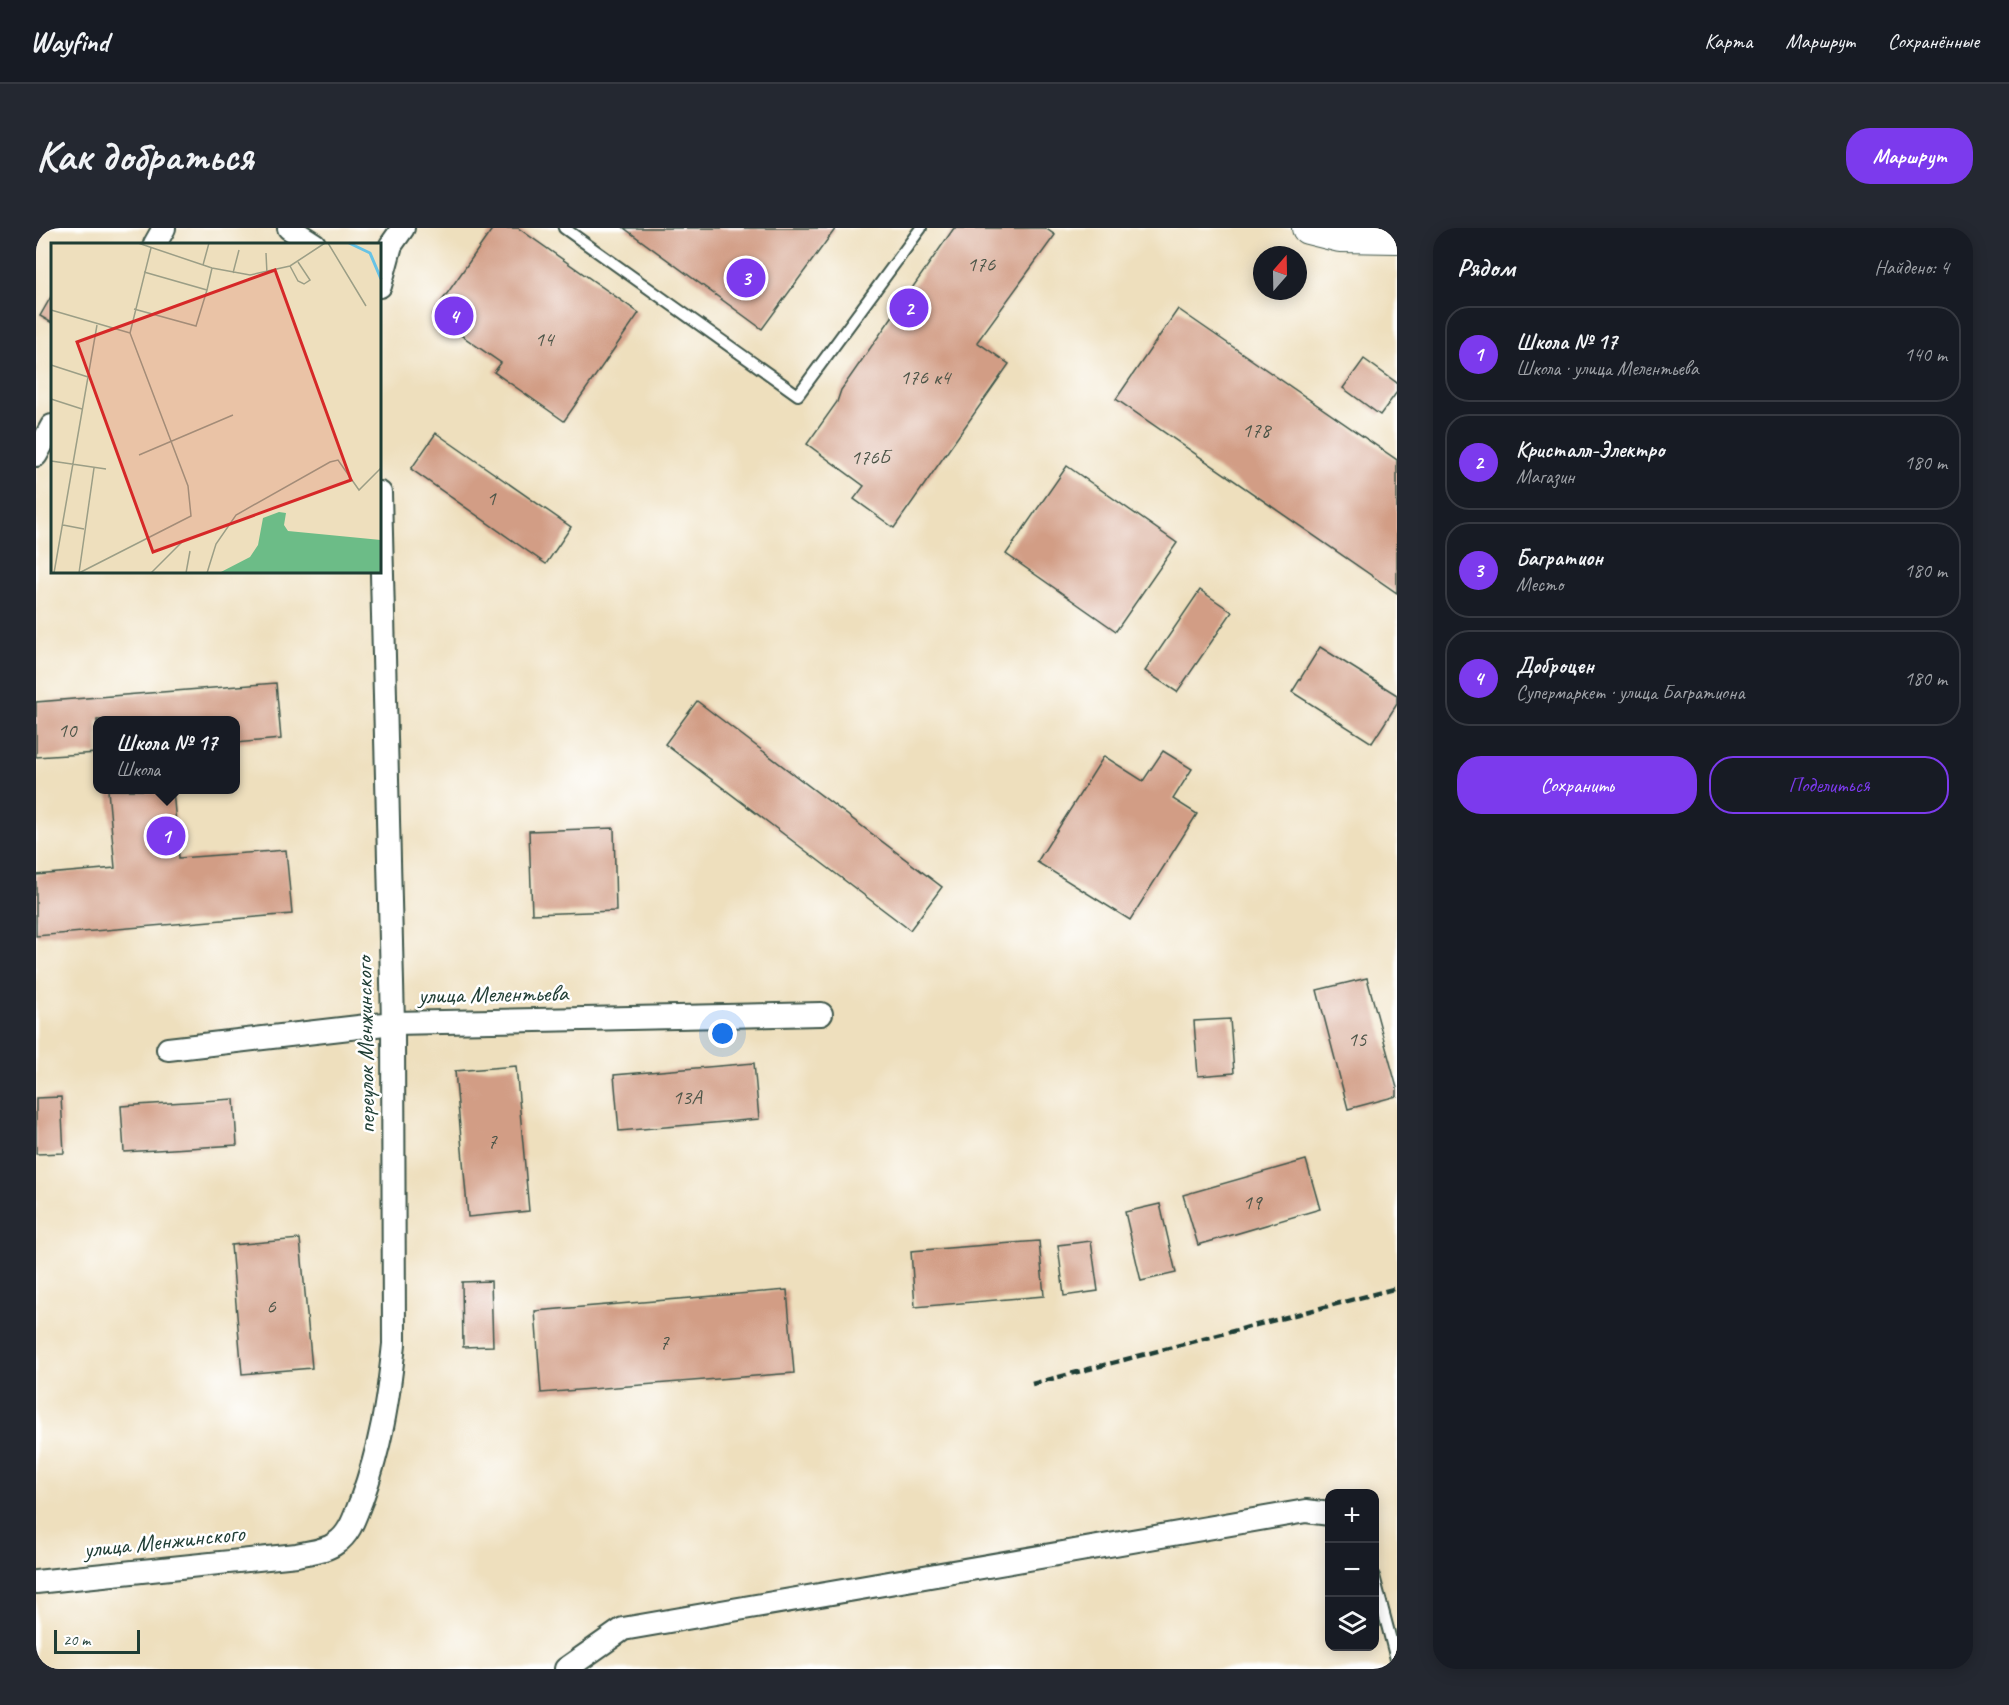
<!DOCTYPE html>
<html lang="ru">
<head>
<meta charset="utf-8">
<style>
  :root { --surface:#171b24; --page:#242831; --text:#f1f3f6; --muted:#9ea1a6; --line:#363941; --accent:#7c3aed }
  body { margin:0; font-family:Caveat,sans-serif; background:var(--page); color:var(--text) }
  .controls { position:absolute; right:18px; bottom:18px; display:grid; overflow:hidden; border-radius:12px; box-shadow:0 3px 15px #0003 }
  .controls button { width:54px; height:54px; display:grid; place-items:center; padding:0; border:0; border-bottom:2px solid var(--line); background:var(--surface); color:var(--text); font:30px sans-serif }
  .compass { position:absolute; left:1217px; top:18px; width:54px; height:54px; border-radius:50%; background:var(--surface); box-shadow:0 3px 15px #0003; rotate:20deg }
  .scale { position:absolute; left:18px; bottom:15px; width:86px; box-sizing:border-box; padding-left:6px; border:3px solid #1f3d34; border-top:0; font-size:16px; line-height:21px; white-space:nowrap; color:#1f3d34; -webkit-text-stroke:4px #fff; paint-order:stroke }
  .you { position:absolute; left:687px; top:806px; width:21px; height:21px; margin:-15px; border:4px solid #fff; border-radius:50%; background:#1a73e8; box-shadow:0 0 0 9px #1a73e833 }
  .badge { display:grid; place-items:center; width:39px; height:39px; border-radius:50%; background:var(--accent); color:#fff; font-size:20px; font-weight:700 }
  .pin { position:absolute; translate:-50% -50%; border:3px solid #fff; box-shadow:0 2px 6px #0006 }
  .popup { position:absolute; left:57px; top:488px; width:147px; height:78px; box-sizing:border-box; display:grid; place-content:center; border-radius:12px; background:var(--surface); filter:drop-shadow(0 2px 4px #0005); font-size:20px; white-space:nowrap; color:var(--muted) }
  .popup b { font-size:22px; color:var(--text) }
  .popup::after { content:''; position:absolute; left:50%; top:100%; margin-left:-12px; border:12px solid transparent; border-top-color:var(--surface) }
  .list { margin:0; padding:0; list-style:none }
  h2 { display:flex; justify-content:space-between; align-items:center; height:78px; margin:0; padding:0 24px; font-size:26px }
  h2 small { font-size:20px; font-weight:400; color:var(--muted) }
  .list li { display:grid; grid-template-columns:39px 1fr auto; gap:18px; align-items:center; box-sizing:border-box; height:96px; margin:0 12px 12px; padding:0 12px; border:2px solid var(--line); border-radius:24px }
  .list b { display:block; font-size:22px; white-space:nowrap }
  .list p { margin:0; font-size:20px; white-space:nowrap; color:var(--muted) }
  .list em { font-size:20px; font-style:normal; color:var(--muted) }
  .actions { display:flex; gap:12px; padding:18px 24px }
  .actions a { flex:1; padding:14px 0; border:2px solid var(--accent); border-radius:24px; text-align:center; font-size:21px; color:var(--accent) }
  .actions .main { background:var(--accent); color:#fff }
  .icon { flex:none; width:33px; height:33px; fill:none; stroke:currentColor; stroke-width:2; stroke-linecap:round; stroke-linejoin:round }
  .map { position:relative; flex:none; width:1361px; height:1441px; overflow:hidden; border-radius:24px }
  header { display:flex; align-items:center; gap:36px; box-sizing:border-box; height:84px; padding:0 30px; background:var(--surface); border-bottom:2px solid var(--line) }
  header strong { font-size:28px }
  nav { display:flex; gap:33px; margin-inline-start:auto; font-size:21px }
  .intro { display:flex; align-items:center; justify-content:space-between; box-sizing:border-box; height:144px; padding:0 36px }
  h1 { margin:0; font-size:42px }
  .button { padding:15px 27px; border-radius:24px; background:var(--accent); color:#fff; font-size:21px; font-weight:700 }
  main { display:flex; gap:36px; padding:0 36px }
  aside { flex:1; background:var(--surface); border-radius:24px; box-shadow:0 3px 15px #0003 }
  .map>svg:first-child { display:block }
  .building { fill:#d29d85 }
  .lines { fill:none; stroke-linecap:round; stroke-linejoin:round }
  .lane-casing { stroke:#3e5549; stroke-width:14 }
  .street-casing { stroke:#3e5549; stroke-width:26 }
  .secondary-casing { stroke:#3e5549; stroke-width:34 }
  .lane { stroke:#fff; stroke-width:10 }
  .street { stroke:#fff; stroke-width:22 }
  .secondary { stroke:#fff; stroke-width:32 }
  .rail { stroke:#1f3d34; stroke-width:4.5; stroke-dasharray:9 4.5; stroke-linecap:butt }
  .labels { text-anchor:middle; stroke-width:5; stroke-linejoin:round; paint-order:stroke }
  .number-label { font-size:21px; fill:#4c5548 }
  .street-label { font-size:24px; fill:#1f3d34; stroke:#fff }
  .inset-river { fill:none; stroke:#67c3e5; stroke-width:3 }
  .inset-road { fill:none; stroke:#9b9e86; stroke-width:1.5 }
  .view { fill:#d62828; fill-opacity:0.15; stroke:#d62828; stroke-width:3 }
  .inset-edge { fill:none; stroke:#1f3d34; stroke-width:3 }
</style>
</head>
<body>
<header>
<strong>Wayfind</strong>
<nav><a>Карта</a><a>Маршрут</a><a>Сохранённые</a></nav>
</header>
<div class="intro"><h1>Как добраться</h1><a class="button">Маршрут</a></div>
<main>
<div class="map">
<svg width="1361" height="1441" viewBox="0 0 1361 1441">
  <rect width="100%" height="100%" fill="#fff"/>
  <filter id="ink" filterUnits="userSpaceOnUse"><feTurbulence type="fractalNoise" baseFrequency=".0167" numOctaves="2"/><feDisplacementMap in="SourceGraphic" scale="12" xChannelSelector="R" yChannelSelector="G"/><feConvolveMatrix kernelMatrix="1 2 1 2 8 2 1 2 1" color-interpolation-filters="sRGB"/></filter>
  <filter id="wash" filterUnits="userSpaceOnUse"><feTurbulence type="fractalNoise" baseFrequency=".008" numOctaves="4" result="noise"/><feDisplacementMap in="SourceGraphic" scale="24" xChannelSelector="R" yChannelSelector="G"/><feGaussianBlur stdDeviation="1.35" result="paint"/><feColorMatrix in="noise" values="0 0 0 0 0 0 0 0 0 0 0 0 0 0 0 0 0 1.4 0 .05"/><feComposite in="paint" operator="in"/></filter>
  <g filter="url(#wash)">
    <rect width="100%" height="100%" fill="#eedfbd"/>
    <g id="blocks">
      <g class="building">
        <path d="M457,0H482L603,85L528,193L458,144L465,135L396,87Z"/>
        <path d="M588,0H800L726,101Z"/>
        <path d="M918,0H1009L1019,7L941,114L973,136L858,300L818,271L828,258L771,216L801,174L805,162Z"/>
        <path d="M16,67V95L4,88Z"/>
        <path d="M1142,81L1361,232V365L1080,171Z"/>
        <path d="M1328,131L1361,155V164L1344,187L1307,160Z"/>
        <path d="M400,205L535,299L510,336L375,241Z"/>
        <path d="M1031,238L1141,315L1080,403L970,326Z"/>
        <path d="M1164,362L1196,384L1141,464L1109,443Z"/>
        <path d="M1284,419L1361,467V476L1336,515L1256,464Z"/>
        <path d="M240,455L245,511L199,515V492H61V525L0,529V474Z"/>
        <path d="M661,473L906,659L874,702L629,516Z"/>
        <path d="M1127,523L1156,541L1137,571L1161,586L1094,692L1001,634L1068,528L1107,553Z"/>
        <path d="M72,562H137L143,630L250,622L256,686L0,708V647L79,640Z"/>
        <path d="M578,600L580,683L496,686L493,603Z"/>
        <path d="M1331,750L1361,860V868L1312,881L1281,762Z"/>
        <path d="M1194,791L1198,845L1162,848L1158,793Z"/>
        <path d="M718,835L723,891L583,903L578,847Z"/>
        <path d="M480,838L493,983L432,989L419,843Z"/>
        <path d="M25,869L28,925L0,926V870Z"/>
        <path d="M198,871L201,917L88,924L85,878Z"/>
        <path d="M1270,932L1284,981L1162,1017L1147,967Z"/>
        <path d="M1124,976L1140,1045L1105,1053L1089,984Z"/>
        <path d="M264,1011L276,1140L206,1146L195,1017Z"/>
        <path d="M1003,1013L1008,1068L879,1079L875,1023Z"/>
        <path d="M1055,1013L1062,1063L1028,1068L1022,1017Z"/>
        <path d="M455,1053L457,1118L427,1119L426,1054Z"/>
        <path d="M751,1062L758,1145L505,1165L499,1083Z"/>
      </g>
    </g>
  </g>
  <g filter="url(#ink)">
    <use href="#blocks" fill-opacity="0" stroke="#3e5549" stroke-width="1.5"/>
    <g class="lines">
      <g class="lane-casing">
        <g id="lane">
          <path d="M528,0L762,167L885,0"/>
          <path d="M1338,1348L1361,1435"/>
        </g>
      </g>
      <g class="street-casing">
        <g id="street">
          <path d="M253,0L278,16"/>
          <path d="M119,16L128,0"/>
          <path d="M344,58L355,17L367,0"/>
          <path d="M0,227L16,198"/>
          <path d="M132,821L357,795L785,786"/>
          <path d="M0,1354L261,1327C273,1324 290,1323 300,1315C314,1306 319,1288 325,1273C345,1218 352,1174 358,1116L357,795L344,265"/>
          <path d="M530,1441L587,1401L1270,1283L1294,1286"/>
        </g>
      </g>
      <g class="secondary-casing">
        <path id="secondary" d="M1272,0L1304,8L1361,9"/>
      </g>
      <use href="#lane" class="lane"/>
      <use href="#street" class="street"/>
      <use href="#secondary" class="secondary"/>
      <path class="rail" d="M996,1156L1361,1060"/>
    </g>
  </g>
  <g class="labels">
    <g class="number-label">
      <text x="945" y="43">176</text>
      <text x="508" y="118">14</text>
      <text x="889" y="156">176 к4</text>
      <text x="1220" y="209">178</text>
      <text x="834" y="236">176Б</text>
      <text x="455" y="277">1</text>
      <text x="31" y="509">10</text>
      <text x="1321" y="818">15</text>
      <text x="651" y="876">13А</text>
      <text x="456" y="920">7</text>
      <text x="1216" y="981">19</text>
      <text x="235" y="1085">6</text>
      <text x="628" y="1121">7</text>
    </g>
    <g class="street-label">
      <text transform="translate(457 766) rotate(-1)" y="8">улица Мелентьева</text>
      <text transform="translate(329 817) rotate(-91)" y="8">переулок Менжинского</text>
      <text transform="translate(128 1313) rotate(-6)" y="8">улица Менжинского</text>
    </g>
  </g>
  <g transform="translate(15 15)">
    <rect width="330" height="330" fill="#eedfbd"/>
    <path d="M228,269L235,270L233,282L237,288L330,297V330H168L199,314L207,302L212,275Z" fill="#6cbc87"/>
    <path class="inset-river" d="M298,0L319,10L330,36"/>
    <path class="inset-road" d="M87,0L161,25L199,32L239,23L274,0M277,0L315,63M215,10L216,31M152,22L158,0M239,23L247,38L253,41L259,37L247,19M93,29L156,47L161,25M182,30L188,7M83,66L145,83L156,47M0,67L79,90M0,122L37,134M0,156L31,166M88,212L182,172M0,218L55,226M12,282L33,286M3,330L46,82M28,330L140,273L137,243L79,90L100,5M28,330L43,225M100,330L132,298M135,330L139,308M156,330L165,301L185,272L279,219L287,217L308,247L330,225"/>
    <path class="view" d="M224,27L300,237L102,309L26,99Z"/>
    <rect width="330" height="330" class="inset-edge"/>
  </g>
</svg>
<div class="controls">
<button>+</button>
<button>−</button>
<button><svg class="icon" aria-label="layers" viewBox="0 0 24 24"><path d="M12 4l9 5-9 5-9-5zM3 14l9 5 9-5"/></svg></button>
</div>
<svg class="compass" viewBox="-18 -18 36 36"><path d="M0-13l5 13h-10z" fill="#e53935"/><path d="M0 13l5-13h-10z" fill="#9ea1a6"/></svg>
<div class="scale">20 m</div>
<div class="you"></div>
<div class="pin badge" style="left:130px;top:608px">1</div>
<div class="popup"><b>Школа № 17</b>Школа</div>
<div class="pin badge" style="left:873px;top:80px">2</div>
<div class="pin badge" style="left:710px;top:50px">3</div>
<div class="pin badge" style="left:418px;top:88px">4</div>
</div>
<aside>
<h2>Рядом<small>Найдено: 4</small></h2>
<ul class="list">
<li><span class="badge">1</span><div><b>Школа № 17</b><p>Школа · улица Мелентьева</p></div><em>140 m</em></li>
<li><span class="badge">2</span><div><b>Кристалл-Электро</b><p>Магазин</p></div><em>180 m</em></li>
<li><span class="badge">3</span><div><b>Багратион</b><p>Место</p></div><em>180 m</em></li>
<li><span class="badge">4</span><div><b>Доброцен</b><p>Супермаркет · улица Багратиона</p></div><em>180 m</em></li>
</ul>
<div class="actions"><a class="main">Сохранить</a><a>Поделиться</a></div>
</aside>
</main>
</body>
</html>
